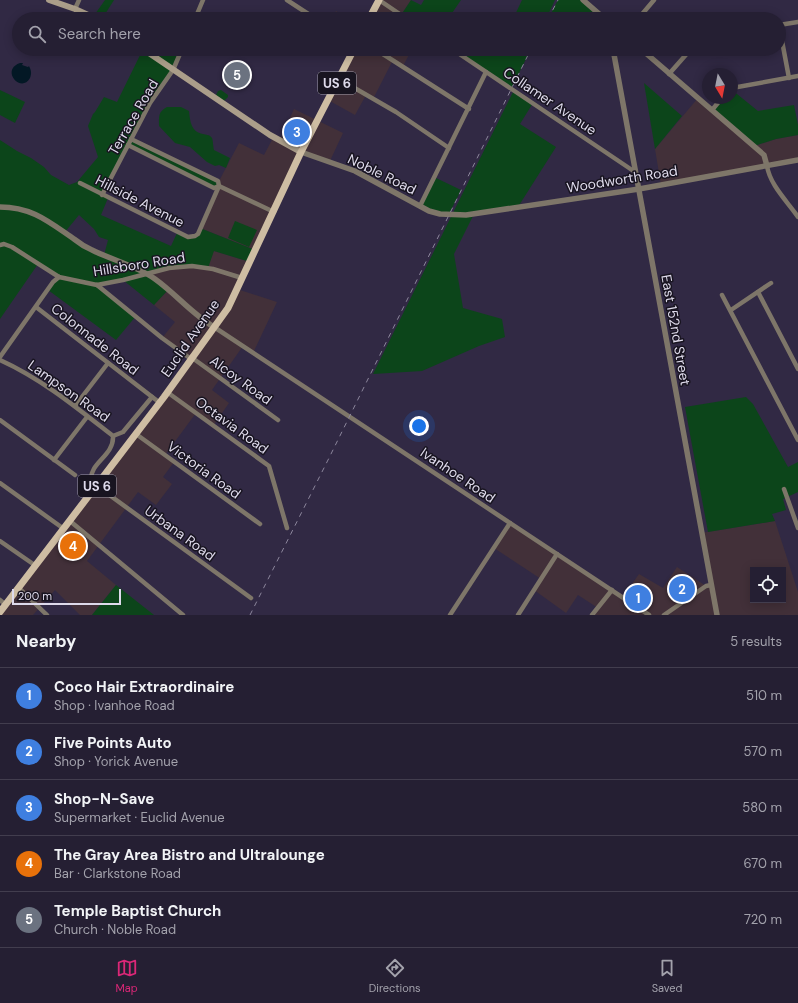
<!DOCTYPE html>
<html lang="en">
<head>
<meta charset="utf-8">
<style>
  :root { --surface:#251f33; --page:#312c3f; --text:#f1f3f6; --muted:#a3a2ac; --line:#423d4e; --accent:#db2777 }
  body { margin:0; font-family:"DM Sans",sans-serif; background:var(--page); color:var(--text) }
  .controls { position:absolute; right:12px; bottom:12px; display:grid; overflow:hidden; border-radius:0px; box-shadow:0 2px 10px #0003 }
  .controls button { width:36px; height:36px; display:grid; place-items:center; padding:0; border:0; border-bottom:1px solid var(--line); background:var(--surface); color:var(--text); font:20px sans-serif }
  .compass { position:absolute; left:702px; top:68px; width:36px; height:36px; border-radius:50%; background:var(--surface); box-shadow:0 2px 10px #0003; rotate:170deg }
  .scale { position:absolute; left:12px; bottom:10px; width:109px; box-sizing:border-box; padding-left:4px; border:2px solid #dedaeb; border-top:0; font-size:11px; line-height:14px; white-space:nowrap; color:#dedaeb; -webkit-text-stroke:3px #181420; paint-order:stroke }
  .you { position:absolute; left:419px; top:426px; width:14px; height:14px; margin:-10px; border:3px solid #fff; border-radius:50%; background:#1a73e8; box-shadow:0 0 0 6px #1a73e833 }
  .badge { display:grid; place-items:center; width:26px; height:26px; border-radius:50%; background:var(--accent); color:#fff; font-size:13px; font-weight:700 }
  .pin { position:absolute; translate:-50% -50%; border:2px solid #fff; box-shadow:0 1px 4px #0006 }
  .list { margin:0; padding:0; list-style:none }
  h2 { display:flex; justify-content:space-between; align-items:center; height:52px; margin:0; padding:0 16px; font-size:17px }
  h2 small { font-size:13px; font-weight:400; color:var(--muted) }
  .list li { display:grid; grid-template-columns:26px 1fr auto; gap:12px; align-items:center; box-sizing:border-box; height:56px; padding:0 16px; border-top:1px solid var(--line) }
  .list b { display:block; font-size:15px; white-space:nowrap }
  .list p { margin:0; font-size:13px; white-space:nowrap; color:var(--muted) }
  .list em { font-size:13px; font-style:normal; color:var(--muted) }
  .icon { flex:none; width:22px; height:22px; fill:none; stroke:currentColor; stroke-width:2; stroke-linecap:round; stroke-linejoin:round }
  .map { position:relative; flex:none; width:798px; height:615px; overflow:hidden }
  .search { position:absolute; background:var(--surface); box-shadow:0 2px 10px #0003; left:12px; right:12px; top:12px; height:44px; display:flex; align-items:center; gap:10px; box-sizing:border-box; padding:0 14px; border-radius:22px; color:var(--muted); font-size:15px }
  .sheet { height:332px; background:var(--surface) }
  nav { display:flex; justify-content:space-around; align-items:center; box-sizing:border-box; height:56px; border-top:1px solid var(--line); background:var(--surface); font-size:11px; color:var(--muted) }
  nav a { display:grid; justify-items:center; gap:2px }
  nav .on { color:var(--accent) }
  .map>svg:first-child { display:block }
  .commercial { fill:#423039; fill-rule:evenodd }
  .green { fill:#0c451a; fill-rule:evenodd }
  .water { fill:#031825 }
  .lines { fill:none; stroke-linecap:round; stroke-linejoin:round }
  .minor { stroke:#7e7669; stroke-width:4.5 }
  .tertiary { stroke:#7e7669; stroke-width:5.5 }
  .secondary { stroke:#ab9e8a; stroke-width:6 }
  .primary { stroke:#cebda3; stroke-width:7 }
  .rail { stroke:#8c869c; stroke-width:1; stroke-dasharray:5 5; stroke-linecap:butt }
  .labels { text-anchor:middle; stroke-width:3; stroke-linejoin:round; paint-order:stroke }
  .shield { fill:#181420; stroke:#a39fae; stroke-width:1 }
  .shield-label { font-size:13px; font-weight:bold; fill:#dedaeb }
  .street-label { font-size:14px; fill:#dedaeb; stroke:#181420 }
</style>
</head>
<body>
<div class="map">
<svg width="798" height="615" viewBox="0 0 798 615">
  <rect width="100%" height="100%" fill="#312944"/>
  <g class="commercial">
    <path d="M379,0H411L401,15L407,19H369Z"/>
    <path d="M336,11L348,19H331Z"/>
    <path d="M354,49H412L403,66L393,60L373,99L366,95L355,115L328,100Z"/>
    <path d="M698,98L754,146L776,139L798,135V160L661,185L655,149Z"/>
    <path d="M294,109L343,133L329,163L302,152L255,250L200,228L218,183L239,143L264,155L273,138L279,141Z"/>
    <path d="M214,251L250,262L237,289L277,302L253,353L243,346L212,390L229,403L213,426L196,413L165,455L174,462L163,477L172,484L156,505L138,492L87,561L116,585L92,615H80L55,590L33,615H0L190,359L162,338L175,322L154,305L168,290L146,273Z"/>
    <path d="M775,521L798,592V615H592L598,608L578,595L566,613L534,590L541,579L494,548L510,523L623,597L639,574L663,588L677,567L706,586L711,585L701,533ZM753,570H783V600H753Z"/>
  </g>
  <g class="green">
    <path d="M105,0H114L102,19H97L93,17Z"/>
    <path d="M411,0L421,5L424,0H461L448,19H407L401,15Z"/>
    <path d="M522,0H555L546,19H513Z"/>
    <path d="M558,0H583L605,19H548Z"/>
    <path d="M143,49H182L173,70L150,103L131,139L218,181L219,186L214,188L128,145L102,195L108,198L101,215L171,246L177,233L185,236H195L200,228L255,250L250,262L214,251L208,268L192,266L146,273L168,290L154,305L123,280L98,285L136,316L116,340L48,290L59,277L38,264L0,319V140L17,151L31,158L44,167L51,175L69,185L77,182L98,157L88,126L93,114L95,112L104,97L117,102ZM79,215L94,229L99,237L108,240L104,255L65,232Z"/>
    <path d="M469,49H508L515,53L517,49H531L511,89L465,58Z"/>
    <path d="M533,49H590L532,53Z"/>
    <path d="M644,83L682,116L655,149Z"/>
    <path d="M0,90L25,102L15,123L0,115Z"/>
    <path d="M221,90L228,95V97L224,101L216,95L218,91Z"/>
    <path d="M514,90L533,103L520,124L556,147L518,207L474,214L454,254L463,308L502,319L505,337L479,346L422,371L373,374Z"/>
    <path d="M732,90L758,111L794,105L798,125V135L776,139L754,146L712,110L722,98H732Z"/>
    <path d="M167,107H181L189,111C190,121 191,132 203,134C206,135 209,134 212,138C213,140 213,146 214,150L230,158L226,168L219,165L215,166L207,162L190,147L175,143L159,126C159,116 158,112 167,107Z"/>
    <path d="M434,177L461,190L449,214L420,206Z"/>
    <path d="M235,221L257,230L249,247L228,238Z"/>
    <path d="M746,397L753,404L788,467L798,462V492L783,499L786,510L772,514L775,521L708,532L685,407Z"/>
    <path d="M116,585L154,615H92Z"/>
  </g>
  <path class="water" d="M20,63H23L22,65L28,67L29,66C31,70 32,73 30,78C21,94 0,70 20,63Z"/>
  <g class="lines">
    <g class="minor">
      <path d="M287,0L316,19"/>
      <path d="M379,0L407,19"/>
      <path d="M75,9L79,0"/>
      <path d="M195,19L203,0"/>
      <path d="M638,19L654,0"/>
      <path d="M779,25L789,78"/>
      <path d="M779,25L798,22"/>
      <path d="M375,49L469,109"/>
      <path d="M452,49L635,172"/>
      <path d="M669,74L691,49"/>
      <path d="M339,79L396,112L449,148"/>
      <path d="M732,88L798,76"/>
      <path d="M712,110L722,98"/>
      <path d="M128,145L214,188L219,186L218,181L131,139"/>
      <path d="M767,166C770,185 787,201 798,217"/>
      <path d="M80,183L188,237L195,236L198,234L219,186L274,212"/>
      <path d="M102,195L150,103L173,70L182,49"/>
      <path d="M420,206L486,72"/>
      <path d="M0,245L4,244L12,247L59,277L97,285L123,280L169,268L192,266L213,269L242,278"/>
      <path d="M97,285L162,338L191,359"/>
      <path d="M758,292L798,369"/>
      <path d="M722,295L798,440"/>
      <path d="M36,307L160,403"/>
      <path d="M731,310L771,283"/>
      <path d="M214,327L649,615"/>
      <path d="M0,357L53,282L59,277"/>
      <path d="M191,357L278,420"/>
      <path d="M0,360C42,379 77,408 113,436C114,456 90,462 91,480L97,486L251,598"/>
      <path d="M167,392L269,466L287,528"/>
      <path d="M75,406L108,363"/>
      <path d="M0,420L75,475"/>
      <path d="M136,434L260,524"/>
      <path d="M113,436L123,432L152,397"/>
      <path d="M54,460L87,417"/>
      <path d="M0,483L64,529"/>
      <path d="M784,489L798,528"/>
      <path d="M70,521L183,615"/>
      <path d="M0,541L36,566"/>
      <path d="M19,588L47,615"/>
      <path d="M0,600L6,605"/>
      <path d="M450,615L510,523"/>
      <path d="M518,615L557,554"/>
      <path d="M592,615L612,590"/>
      <path d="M664,615L706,586L711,585"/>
    </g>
    <g class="tertiary">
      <path d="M583,0L605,19"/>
      <path d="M613,49L717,615"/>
      <path d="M641,49L764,155L767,166"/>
      <path d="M301,152L355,171L429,211L440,214L466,215L639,189L798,160"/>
      <path d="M0,207C32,207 49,222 74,239C79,243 85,247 92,250C112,260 137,266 155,279C176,294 192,314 214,327"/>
    </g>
    <g class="secondary">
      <path d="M49,0L75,9L97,19"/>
      <path d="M143,49L270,135L301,152"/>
    </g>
    <g class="primary">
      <path d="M369,19L379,0"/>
      <path d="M0,612L164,397L228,308L301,152L354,49"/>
    </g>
    <g class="rail">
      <path d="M548,19L558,0"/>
      <path d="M250,615L329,458L531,49"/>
    </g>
  </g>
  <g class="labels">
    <g class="shield">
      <rect x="318" y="72" width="38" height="22" rx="3"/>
      <rect x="78" y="475" width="38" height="22" rx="3"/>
    </g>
    <g class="shield-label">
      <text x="337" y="88">US 6</text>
      <text x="97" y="491">US 6</text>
    </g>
    <g class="street-label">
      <text transform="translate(550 101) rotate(34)" y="5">Collamer Avenue</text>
      <text transform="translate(133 117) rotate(-60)" y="5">Terrace Road</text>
      <text transform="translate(382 174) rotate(26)" y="5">Noble Road</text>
      <text transform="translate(622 179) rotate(-9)" y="5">Woodworth Road</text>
      <text transform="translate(140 201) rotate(27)" y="5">Hillside Avenue</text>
      <text transform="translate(139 264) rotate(-9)" y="5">Hillsboro Road</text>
      <text transform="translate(676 330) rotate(80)" y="5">East 152nd Street</text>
      <text transform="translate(190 338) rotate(-55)" y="5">Euclid Avenue</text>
      <text transform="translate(95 339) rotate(38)" y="5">Colonnade Road</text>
      <text transform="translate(241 380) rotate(36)" y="5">Alcoy Road</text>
      <text transform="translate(69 391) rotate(35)" y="5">Lampson Road</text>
      <text transform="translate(232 425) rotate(36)" y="5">Octavia Road</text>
      <text transform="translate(204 470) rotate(36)" y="5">Victoria Road</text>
      <text transform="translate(458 475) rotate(34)" y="5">Ivanhoe Road</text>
      <text transform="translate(180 533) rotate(36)" y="5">Urbana Road</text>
    </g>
  </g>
</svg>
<div class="controls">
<button><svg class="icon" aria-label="locate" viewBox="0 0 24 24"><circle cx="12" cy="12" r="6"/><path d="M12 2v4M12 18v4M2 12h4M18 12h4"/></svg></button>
</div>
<svg class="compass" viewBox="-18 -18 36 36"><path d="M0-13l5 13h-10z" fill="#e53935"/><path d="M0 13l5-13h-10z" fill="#a3a2ac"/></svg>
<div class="scale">200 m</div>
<div class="you"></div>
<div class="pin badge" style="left:638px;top:598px;background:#3f7fe0">1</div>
<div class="pin badge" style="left:682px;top:589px;background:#3f7fe0">2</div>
<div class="pin badge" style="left:297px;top:132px;background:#3f7fe0">3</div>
<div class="pin badge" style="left:73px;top:546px;background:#e8710a">4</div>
<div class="pin badge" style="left:237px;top:75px;background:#6b7280">5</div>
<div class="search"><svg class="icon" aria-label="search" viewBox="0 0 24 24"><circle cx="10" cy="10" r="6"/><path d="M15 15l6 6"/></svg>Search here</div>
</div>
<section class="sheet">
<h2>Nearby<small>5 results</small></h2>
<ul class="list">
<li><span class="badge" style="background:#3f7fe0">1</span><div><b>Coco Hair Extraordinaire</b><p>Shop · Ivanhoe Road</p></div><em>510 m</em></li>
<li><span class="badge" style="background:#3f7fe0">2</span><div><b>Five Points Auto</b><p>Shop · Yorick Avenue</p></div><em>570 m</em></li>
<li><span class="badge" style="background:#3f7fe0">3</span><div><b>Shop-N-Save</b><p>Supermarket · Euclid Avenue</p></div><em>580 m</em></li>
<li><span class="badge" style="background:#e8710a">4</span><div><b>The Gray Area Bistro and Ultralounge</b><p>Bar · Clarkstone Road</p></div><em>670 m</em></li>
<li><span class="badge" style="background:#6b7280">5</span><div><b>Temple Baptist Church</b><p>Church · Noble Road</p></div><em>720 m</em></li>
</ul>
</section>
<nav>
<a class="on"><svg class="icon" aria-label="map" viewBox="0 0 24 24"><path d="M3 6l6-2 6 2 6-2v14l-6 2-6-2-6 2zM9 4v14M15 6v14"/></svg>Map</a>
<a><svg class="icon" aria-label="directions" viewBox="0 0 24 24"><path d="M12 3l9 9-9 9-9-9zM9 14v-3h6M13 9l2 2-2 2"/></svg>Directions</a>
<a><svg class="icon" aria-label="saved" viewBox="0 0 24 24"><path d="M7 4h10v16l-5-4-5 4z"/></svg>Saved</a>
</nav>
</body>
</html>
